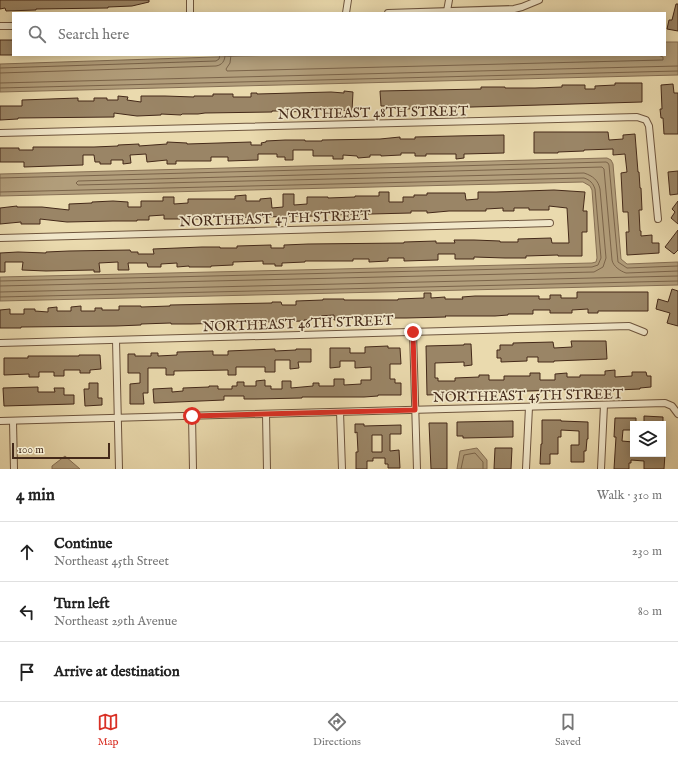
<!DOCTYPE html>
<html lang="en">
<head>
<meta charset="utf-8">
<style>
  :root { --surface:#fff; --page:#f6f6f6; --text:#222; --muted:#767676; --line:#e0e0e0; --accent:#d93025 }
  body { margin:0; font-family:"IM FELL English",serif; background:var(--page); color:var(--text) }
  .controls { position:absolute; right:12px; bottom:12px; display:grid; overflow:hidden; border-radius:0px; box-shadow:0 2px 10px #0003 }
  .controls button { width:36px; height:36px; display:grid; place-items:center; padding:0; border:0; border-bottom:1px solid var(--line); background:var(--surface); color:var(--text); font:20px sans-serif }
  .scale { position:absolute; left:12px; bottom:10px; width:98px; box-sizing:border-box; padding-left:4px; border:2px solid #442919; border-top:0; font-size:11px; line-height:14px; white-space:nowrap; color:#442919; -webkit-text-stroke:3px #f1e7ca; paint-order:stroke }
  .stop { position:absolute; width:12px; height:12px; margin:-9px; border:3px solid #d93025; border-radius:50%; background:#fff }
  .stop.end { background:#d93025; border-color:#fff; box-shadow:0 1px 4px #0008 }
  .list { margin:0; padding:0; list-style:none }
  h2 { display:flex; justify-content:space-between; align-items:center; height:52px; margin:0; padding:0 16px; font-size:17px }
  h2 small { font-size:13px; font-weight:400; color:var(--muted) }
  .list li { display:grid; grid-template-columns:26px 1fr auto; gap:12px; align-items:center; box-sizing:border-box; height:60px; padding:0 16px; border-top:1px solid var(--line) }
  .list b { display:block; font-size:15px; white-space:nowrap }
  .list p { margin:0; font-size:13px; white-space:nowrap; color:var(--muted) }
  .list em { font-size:13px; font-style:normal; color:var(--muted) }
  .icon { flex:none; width:22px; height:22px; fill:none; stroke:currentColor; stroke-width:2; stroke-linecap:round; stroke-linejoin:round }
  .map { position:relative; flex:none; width:678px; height:469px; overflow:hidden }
  .search { position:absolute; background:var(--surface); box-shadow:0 2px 10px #0003; left:12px; right:12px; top:12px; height:44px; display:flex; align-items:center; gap:10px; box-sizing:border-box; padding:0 14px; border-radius:0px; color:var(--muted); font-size:15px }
  .sheet { height:232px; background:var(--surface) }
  nav { display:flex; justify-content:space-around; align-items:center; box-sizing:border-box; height:56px; border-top:1px solid var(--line); background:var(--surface); font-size:11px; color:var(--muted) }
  nav a { display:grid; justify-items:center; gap:2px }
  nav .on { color:var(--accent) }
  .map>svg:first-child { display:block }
  .water { fill:#b29e7b; stroke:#866f54 }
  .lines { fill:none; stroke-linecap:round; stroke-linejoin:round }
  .shore { stroke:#7b644a; stroke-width:1 }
  .building { fill:#9a8566; stroke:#442919; fill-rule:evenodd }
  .street-casing { stroke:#6e553e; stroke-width:8 }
  .street { stroke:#f1e7ca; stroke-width:6 }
  .route { stroke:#d93025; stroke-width:5 }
  .labels { text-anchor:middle; stroke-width:3.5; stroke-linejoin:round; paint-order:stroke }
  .street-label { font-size:14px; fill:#442919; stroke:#f1e7ca }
</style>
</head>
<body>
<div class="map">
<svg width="678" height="469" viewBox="0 0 678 469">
  <rect width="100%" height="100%" fill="#eadaae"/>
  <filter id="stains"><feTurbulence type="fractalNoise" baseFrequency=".005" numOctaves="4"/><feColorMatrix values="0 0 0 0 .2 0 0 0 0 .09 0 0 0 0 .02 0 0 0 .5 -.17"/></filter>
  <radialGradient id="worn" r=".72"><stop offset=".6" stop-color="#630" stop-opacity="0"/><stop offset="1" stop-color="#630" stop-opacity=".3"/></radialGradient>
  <g class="water">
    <path d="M665,42H678V75L0,92V64L276,55H665Z"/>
    <path d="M607,158L611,160L613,164L621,259L627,264L678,262V285L0,301V277L592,263L596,262L597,258L592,190L590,186L583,182L0,196V174Z"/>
    <path d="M477,448L487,460V469H457L460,451Z"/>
    <path d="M65,456L80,469H52V466Z"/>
  </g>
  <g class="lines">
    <g class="shore">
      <path d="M231,55L230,63L226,69L227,71L663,60V57L658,55"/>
      <path d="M0,68L216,61L219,59L220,55"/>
      <path d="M0,73L216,66C222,65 225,61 225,55"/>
      <path d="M0,83L678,66"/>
      <path d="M0,88L678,71"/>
      <path d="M0,178L606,162L608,163L609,165L618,262L627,268L678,266"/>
      <path d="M0,192L584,178C590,180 593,183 595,189L601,258L598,265L592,267L0,281"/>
      <path d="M0,286L594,272L603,267L606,258L600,189C598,180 593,176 584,173L78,185L76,183L78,181L602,167L604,169L612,260C613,266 620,271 626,273L678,271"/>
      <path d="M0,292L678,276"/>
      <path d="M0,297L678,281"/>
      <path d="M461,469L464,455L475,453L483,462V469"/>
    </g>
  </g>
  <g class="building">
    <path d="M0,0H149V2L132,6L108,7V8L36,9V10L6,11L5,8L0,9Z"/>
    <path d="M676,4H678V31L667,29L669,20H672Z"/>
    <rect x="0" y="40" width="13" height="15"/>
    <path d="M615,83H642V102L404,109H393V106H381L380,91L481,89V87H505V88H535L562,87V85H585V89H595V86L615,85Z"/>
    <path d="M673,84L674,93H678V134H664L663,118H661L660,109H662L661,85Z"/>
    <path d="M344,91L353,92L352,111L333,110V108H316V111L284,112V111H272V112L205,113L198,114H182L181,115L161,114V115L137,116L114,113V117L18,118V119L0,120V106H22V100L78,98V101H94V98H107V100H118V96L128,97L127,100L141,102V96H165L194,97V96H213V94H233V97H251V93H257V94L331,92L344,93Z"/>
    <path d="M534,132H608L609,140L623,139V135L635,134L638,172H639L640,188H641L642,210H639L640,231H641V236L652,235V243H659V253L627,255L626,232H629L628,212H623L621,173L627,172L625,154L613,155V149L584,150V151L558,152V153H534Z"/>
    <path d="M504,135V153L464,154V158L456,159V154H426V156H415V153H401V155L381,156V155H370V157L358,158L357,156L343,155V159H333V156H313V150H293V160H285V157H277V154H258V160L228,161V157H211V161H176V164H167V160L147,162L146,154L130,155L131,163L123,164V160H111V164H100V162H95L94,155H83V165L24,167V162H0V148H19V150H33V147H94L118,146V145L139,144V146L167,144V142L187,143V144L251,142V145H262L261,143L266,142V141L285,140H305V141H322V140L380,139L400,137V139H415V137L455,136Z"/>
    <path d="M678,171V194L670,195L668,172Z"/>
    <path d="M554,190L585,192L583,211H587V232H582V256H558V255L526,256V258H505L474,257V259H455V254H438V260L404,261V258H388V261L369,262V259H353V261H305V262L282,263V266H275V264H263V261L233,262V265L211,266V267H189V266L177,267V263L161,264V267H148L147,263H128L129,270H118V262L99,263L100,272H94V270L46,271L22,270L23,262H5V272H0V253L18,252L46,253V252L69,251L130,250L131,252H138V254H154L153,249L202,247H220V248H237V246L271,245V248H284V245L308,244L404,243V242L436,241V243H455L454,240H474L500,241V242H518V239L551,238L552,243H569L567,208L549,206V210H529V208H514V211H503V208L486,209V211H449L427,213V211H411V213L331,215V213H316V216L209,218V219H164V215L149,216V220H137V221H113L67,222L40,219V224H21V222L0,224V208L17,206V207H42L69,210V204L92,203V202L113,201L128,202V207H141V201H163V197H174V204L188,203V199H235V196L246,195V201H260V199L271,198L272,208L283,207V194H294V205L307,204V197H328V198L355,197V196H379V192H389V202H403V197H414V195H427V193H465L466,200L478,199V192H496Z"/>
    <path d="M678,201V224L671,218L675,212L672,209Z"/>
    <path d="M678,230V250L674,254L665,247Z"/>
    <path d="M672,289L678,291V326L667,323L670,313L656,309L658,299L668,302Z"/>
    <path d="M577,292H648V311H598V313H588V309L572,310V313H550V310H533V314H508V315L495,316H445L446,317L406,318H355V319L334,320V315L319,316V319L304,320V321L191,324H171V323L141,324V325L116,326L21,327V328H0V310L10,309V314H24V309H35V311L48,312V308L57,307V311H71V307L81,306V311H95V308H102V310H119V306H141V307L170,306V305L272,303V302H281L282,305H296V301L323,300V299H344V300H398V299L424,298V293H431V298L445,297V299H463L462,297L475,296H539V299H550V295H561V298H577Z"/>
    <path d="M571,341H606L607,359L554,361V362H538V357H527V361L501,362V358H497V350H500V345H513V343L553,342L554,348L572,347Z"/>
    <path d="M464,344H471L472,365L464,366V362L435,363V378H438V381H455V378L479,377V375H489V380H504V376H530V373H540V380H555V374L567,373V377H580V375H605V371L615,370V377L632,376V372H646L647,376H651V387L640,388V389L594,391V389L555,390L427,395L426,346L464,345Z"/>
    <path d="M388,346V348H400L401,364H390V379H395V383H401V395H378V396L364,397H302V398L256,399H244V396H224V400L154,403L153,389L172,388V392L183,391V388L209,387V386H218V389H232V386H237V382H244V386H256V381L265,380V386H271V389H282V381H291V388L313,386V383H319V386H334V379H344V385L361,384V380H371V367L355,368V361H340V367L330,368V348H350V353H365V347Z"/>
    <path d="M275,349V351L296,350V349H311V362H298L299,368L290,369V360H275V372H265V367H236V375H228V370L174,371V375H166V368H148V393H143L144,404H130V384L140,383V373H128V354H135V356H151V353H158V356L177,355V352L213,351V355H228V351Z"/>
    <path d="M79,355H100L101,369L90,370V373H80V370H64V376H54V372H39V377H29V374L4,375V358H28V356H79Z"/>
    <path d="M89,383H98V398H102V405L85,406L84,389H89Z"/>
    <path d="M38,387V392H55L54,388H64V395H74V404L4,406L3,388Z"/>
    <path d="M644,416L663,417V424L644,423Z"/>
    <path d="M615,418H636V424H633V430H623L622,441L633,442V454H665L664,469H644V461L631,460V463H629V469H614L616,437H614Z"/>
    <path d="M542,420H561V421L588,422V439H587L586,451H584V462H571V445H579V431L561,430V437H558V454H550V464H540L541,444H542Z"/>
    <path d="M513,421V437L463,438V436H457V422Z"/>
    <path d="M429,423H447V469H431Z"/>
    <path d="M355,424H364V426L401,425V434H390V451L399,450L400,468H388V464H385V458H373V461H367V469H356V452H358L357,432L355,433ZM372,435H382V452H372Z"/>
    <path d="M495,448H512L511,469H494Z"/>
  </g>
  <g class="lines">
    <g class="street-casing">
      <g id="street">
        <path d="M190,0V13"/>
        <path d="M447,11L449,0"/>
        <path d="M346,13L348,0"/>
        <path d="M388,13L514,9L522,7L539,0"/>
        <path d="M0,26H13"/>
        <path d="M0,133L637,117L646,120L649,126L658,219"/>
        <path d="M0,238L550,223"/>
        <path d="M413,332L417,469"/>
        <path d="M116,340L119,469"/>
        <path d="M0,343L629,326L644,332"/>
        <path d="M340,412L342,469"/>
        <path d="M266,414L267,469"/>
        <path d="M192,416L193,469"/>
        <path d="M0,421L665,403L672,406L678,414"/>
        <path d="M13,421L14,469"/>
        <path d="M526,469L529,407"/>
        <path d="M601,469L604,405"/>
      </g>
    </g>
    <use href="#street" class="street"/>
  </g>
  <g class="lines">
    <path class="route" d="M192,416L415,410L413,332"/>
  </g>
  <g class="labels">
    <g class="street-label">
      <text transform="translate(373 112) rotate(-1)" y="5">NORTHEAST 48TH STREET</text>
      <text transform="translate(275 218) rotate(-2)" y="5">NORTHEAST 47TH STREET</text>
      <text transform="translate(298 323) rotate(-2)" y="5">NORTHEAST 46TH STREET</text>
      <text transform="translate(528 395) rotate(-1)" y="5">NORTHEAST 45TH STREET</text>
    </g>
  </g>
  <rect width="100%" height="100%" filter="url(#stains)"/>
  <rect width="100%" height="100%" fill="url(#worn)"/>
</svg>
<div class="controls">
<button><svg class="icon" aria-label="layers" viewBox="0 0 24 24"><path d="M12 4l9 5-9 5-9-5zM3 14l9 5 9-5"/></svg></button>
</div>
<div class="scale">100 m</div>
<div class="stop" style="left:192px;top:416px"></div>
<div class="stop end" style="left:413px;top:332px"></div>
<div class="search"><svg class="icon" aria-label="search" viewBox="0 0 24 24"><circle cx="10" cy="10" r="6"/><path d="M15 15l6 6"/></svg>Search here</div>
</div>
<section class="sheet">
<h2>4 min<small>Walk · 310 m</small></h2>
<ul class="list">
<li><svg class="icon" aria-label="ahead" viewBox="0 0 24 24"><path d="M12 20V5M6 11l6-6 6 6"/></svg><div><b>Continue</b><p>Northeast 45th Street</p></div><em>230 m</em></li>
<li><svg class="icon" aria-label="left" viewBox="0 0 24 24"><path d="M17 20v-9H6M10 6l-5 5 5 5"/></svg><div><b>Turn left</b><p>Northeast 29th Avenue</p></div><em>80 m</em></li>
<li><svg class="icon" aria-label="arrive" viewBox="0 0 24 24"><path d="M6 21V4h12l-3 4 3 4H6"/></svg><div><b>Arrive at destination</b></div></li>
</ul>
</section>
<nav>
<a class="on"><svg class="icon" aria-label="map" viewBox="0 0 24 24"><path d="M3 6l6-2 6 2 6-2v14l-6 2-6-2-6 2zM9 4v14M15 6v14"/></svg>Map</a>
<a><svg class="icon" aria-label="directions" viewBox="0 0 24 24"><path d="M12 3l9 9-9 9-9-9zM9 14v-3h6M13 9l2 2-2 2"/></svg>Directions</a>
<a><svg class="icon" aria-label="saved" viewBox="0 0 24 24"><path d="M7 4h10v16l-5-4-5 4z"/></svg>Saved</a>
</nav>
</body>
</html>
